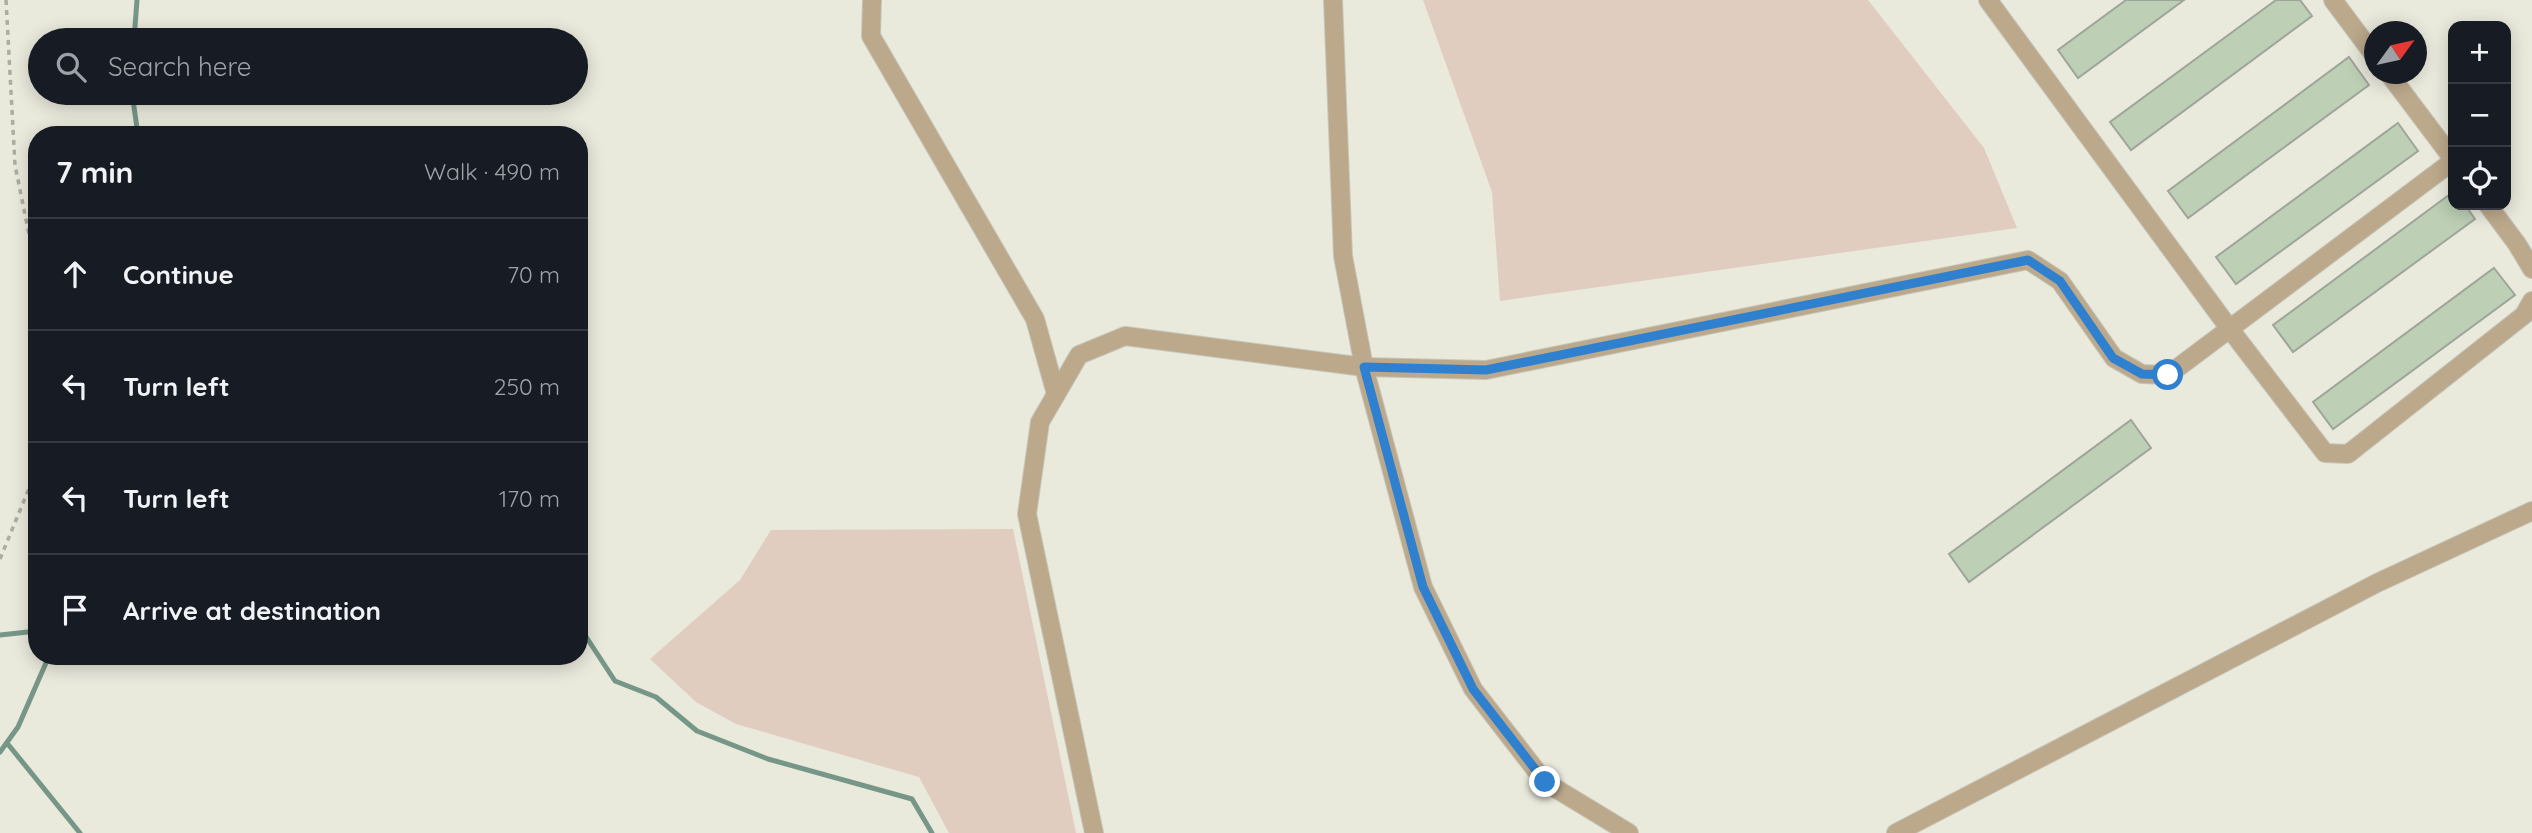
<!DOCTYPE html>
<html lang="en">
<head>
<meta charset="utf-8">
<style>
  :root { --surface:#171b24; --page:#20242c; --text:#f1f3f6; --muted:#9ea1a6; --line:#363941 }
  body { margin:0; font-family:Quicksand,sans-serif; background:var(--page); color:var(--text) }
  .controls { position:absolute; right:21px; top:21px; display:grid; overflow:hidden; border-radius:14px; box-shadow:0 4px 18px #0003 }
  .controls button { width:63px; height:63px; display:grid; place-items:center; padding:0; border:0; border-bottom:2px solid var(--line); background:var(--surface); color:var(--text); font:35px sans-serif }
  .compass { position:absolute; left:2364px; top:21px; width:63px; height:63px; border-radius:50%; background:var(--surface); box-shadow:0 4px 18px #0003; rotate:57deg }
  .stop { position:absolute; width:21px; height:21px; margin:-16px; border:5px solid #2f80cf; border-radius:50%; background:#fff }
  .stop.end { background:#2f80cf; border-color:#fff; box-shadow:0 2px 7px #0008 }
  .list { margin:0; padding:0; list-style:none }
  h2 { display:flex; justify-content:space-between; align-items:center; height:91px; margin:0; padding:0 28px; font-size:30px }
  h2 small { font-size:23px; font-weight:400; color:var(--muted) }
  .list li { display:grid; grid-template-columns:46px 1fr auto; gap:21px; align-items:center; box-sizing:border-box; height:112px; padding:0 28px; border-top:2px solid var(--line) }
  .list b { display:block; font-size:26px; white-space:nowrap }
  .list em { font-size:23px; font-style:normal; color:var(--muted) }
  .icon { flex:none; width:38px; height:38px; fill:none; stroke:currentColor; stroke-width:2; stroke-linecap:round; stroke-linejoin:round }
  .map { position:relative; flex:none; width:2532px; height:833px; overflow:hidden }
  .search { position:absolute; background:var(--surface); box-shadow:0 4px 18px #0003; left:28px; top:28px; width:560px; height:77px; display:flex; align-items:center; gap:18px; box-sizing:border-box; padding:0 24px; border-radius:38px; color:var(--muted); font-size:26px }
  .panel { position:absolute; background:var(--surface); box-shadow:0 4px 18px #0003; left:28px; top:126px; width:560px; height:539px; border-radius:28px }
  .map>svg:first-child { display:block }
  .green { fill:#e1ccc0 }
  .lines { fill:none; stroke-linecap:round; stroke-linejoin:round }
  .stream { stroke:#769687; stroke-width:5 }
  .building { fill:#bdcfb5; stroke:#9ea59a; stroke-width:2 }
  .minor-casing { stroke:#c6c6ba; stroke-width:20 }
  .path { stroke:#acaca1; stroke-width:3.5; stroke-dasharray:5 5; stroke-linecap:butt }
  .minor { stroke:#bca98c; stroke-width:18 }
  .route { stroke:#2f80cf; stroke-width:9 }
</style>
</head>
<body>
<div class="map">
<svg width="2532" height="833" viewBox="0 0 2532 833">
  <rect width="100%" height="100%" fill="#e9e9dc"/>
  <g class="green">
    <path d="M1423,0H1868L1984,148L2017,228L1500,301L1492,192Z"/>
    <path d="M1013,529L1076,833H949L919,777L736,724L696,702L650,659L740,580L771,530Z"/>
  </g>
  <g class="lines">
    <g class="stream">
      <path d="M134,40L137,0"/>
      <path d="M132,93L138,135"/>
      <path d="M579,626L615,681L656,697L697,731L768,759L912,799L932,833"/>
      <path d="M0,635L37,631"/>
      <path d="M7,743L80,833"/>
      <path d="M0,752L18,727L49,656"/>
    </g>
  </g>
  <g class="building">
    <path d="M2126,0H2184L2078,78L2058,50Z"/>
    <path d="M2276,0H2300L2312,16L2131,150L2110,122Z"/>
    <path d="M2349,57L2369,85L2188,218L2168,191Z"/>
    <path d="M2398,123L2418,151L2236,284L2216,257Z"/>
    <path d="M2453,192V205H2465L2475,219L2293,352L2273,325Z"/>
    <path d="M2494,268L2515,295L2333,429L2313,402Z"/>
    <path d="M2131,420L2151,448L1969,582L1949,554Z"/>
  </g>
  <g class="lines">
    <g class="minor-casing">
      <g id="minor">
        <path d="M872,0L871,36L1035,319L1056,394"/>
        <path d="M1333,0L1343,256L1364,367L1423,587L1473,689L1545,782L1629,833"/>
        <path d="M1988,0L2229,328L2325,453L2348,454L2524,315L2532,301"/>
        <path d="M2333,0L2374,55"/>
        <path d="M2389,74L2453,159"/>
        <path d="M2488,205L2517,244L2532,269"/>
        <path d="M1094,833L1027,514L1040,422L1079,355L1125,336L1364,367L1486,370L2028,260L2060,281L2114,358L2142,374L2168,375L2453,161"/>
        <path d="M1896,833L2377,583L2532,511"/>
      </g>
    </g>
    <g class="path">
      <path d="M6,0L15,165L37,274"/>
      <path d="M0,559L37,469"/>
    </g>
    <use href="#minor" class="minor"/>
  </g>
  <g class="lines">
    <path class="route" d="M1545,782L1473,689L1423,587L1364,367L1486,370L2028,260L2060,281L2113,358L2142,374L2168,375"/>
  </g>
</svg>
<div class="controls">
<button>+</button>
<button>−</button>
<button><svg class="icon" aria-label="locate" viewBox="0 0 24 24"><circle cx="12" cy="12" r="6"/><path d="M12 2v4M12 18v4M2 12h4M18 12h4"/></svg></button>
</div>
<svg class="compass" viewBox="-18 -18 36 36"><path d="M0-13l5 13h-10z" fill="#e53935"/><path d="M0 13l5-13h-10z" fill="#9ea1a6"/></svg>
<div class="stop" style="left:2168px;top:375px"></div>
<div class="stop end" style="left:1545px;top:782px"></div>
<div class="search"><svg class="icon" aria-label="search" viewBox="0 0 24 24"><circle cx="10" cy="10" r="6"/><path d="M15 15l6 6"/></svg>Search here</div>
<section class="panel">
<h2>7 min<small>Walk · 490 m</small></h2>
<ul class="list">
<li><svg class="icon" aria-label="ahead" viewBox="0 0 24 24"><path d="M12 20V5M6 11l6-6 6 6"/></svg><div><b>Continue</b></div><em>70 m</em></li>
<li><svg class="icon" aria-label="left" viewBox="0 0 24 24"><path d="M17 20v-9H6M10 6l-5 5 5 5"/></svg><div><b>Turn left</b></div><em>250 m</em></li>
<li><svg class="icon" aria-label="left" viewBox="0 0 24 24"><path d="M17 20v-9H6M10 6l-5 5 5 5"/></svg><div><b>Turn left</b></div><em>170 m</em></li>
<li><svg class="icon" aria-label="arrive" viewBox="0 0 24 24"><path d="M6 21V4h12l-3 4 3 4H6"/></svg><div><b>Arrive at destination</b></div></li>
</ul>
</section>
</div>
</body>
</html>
